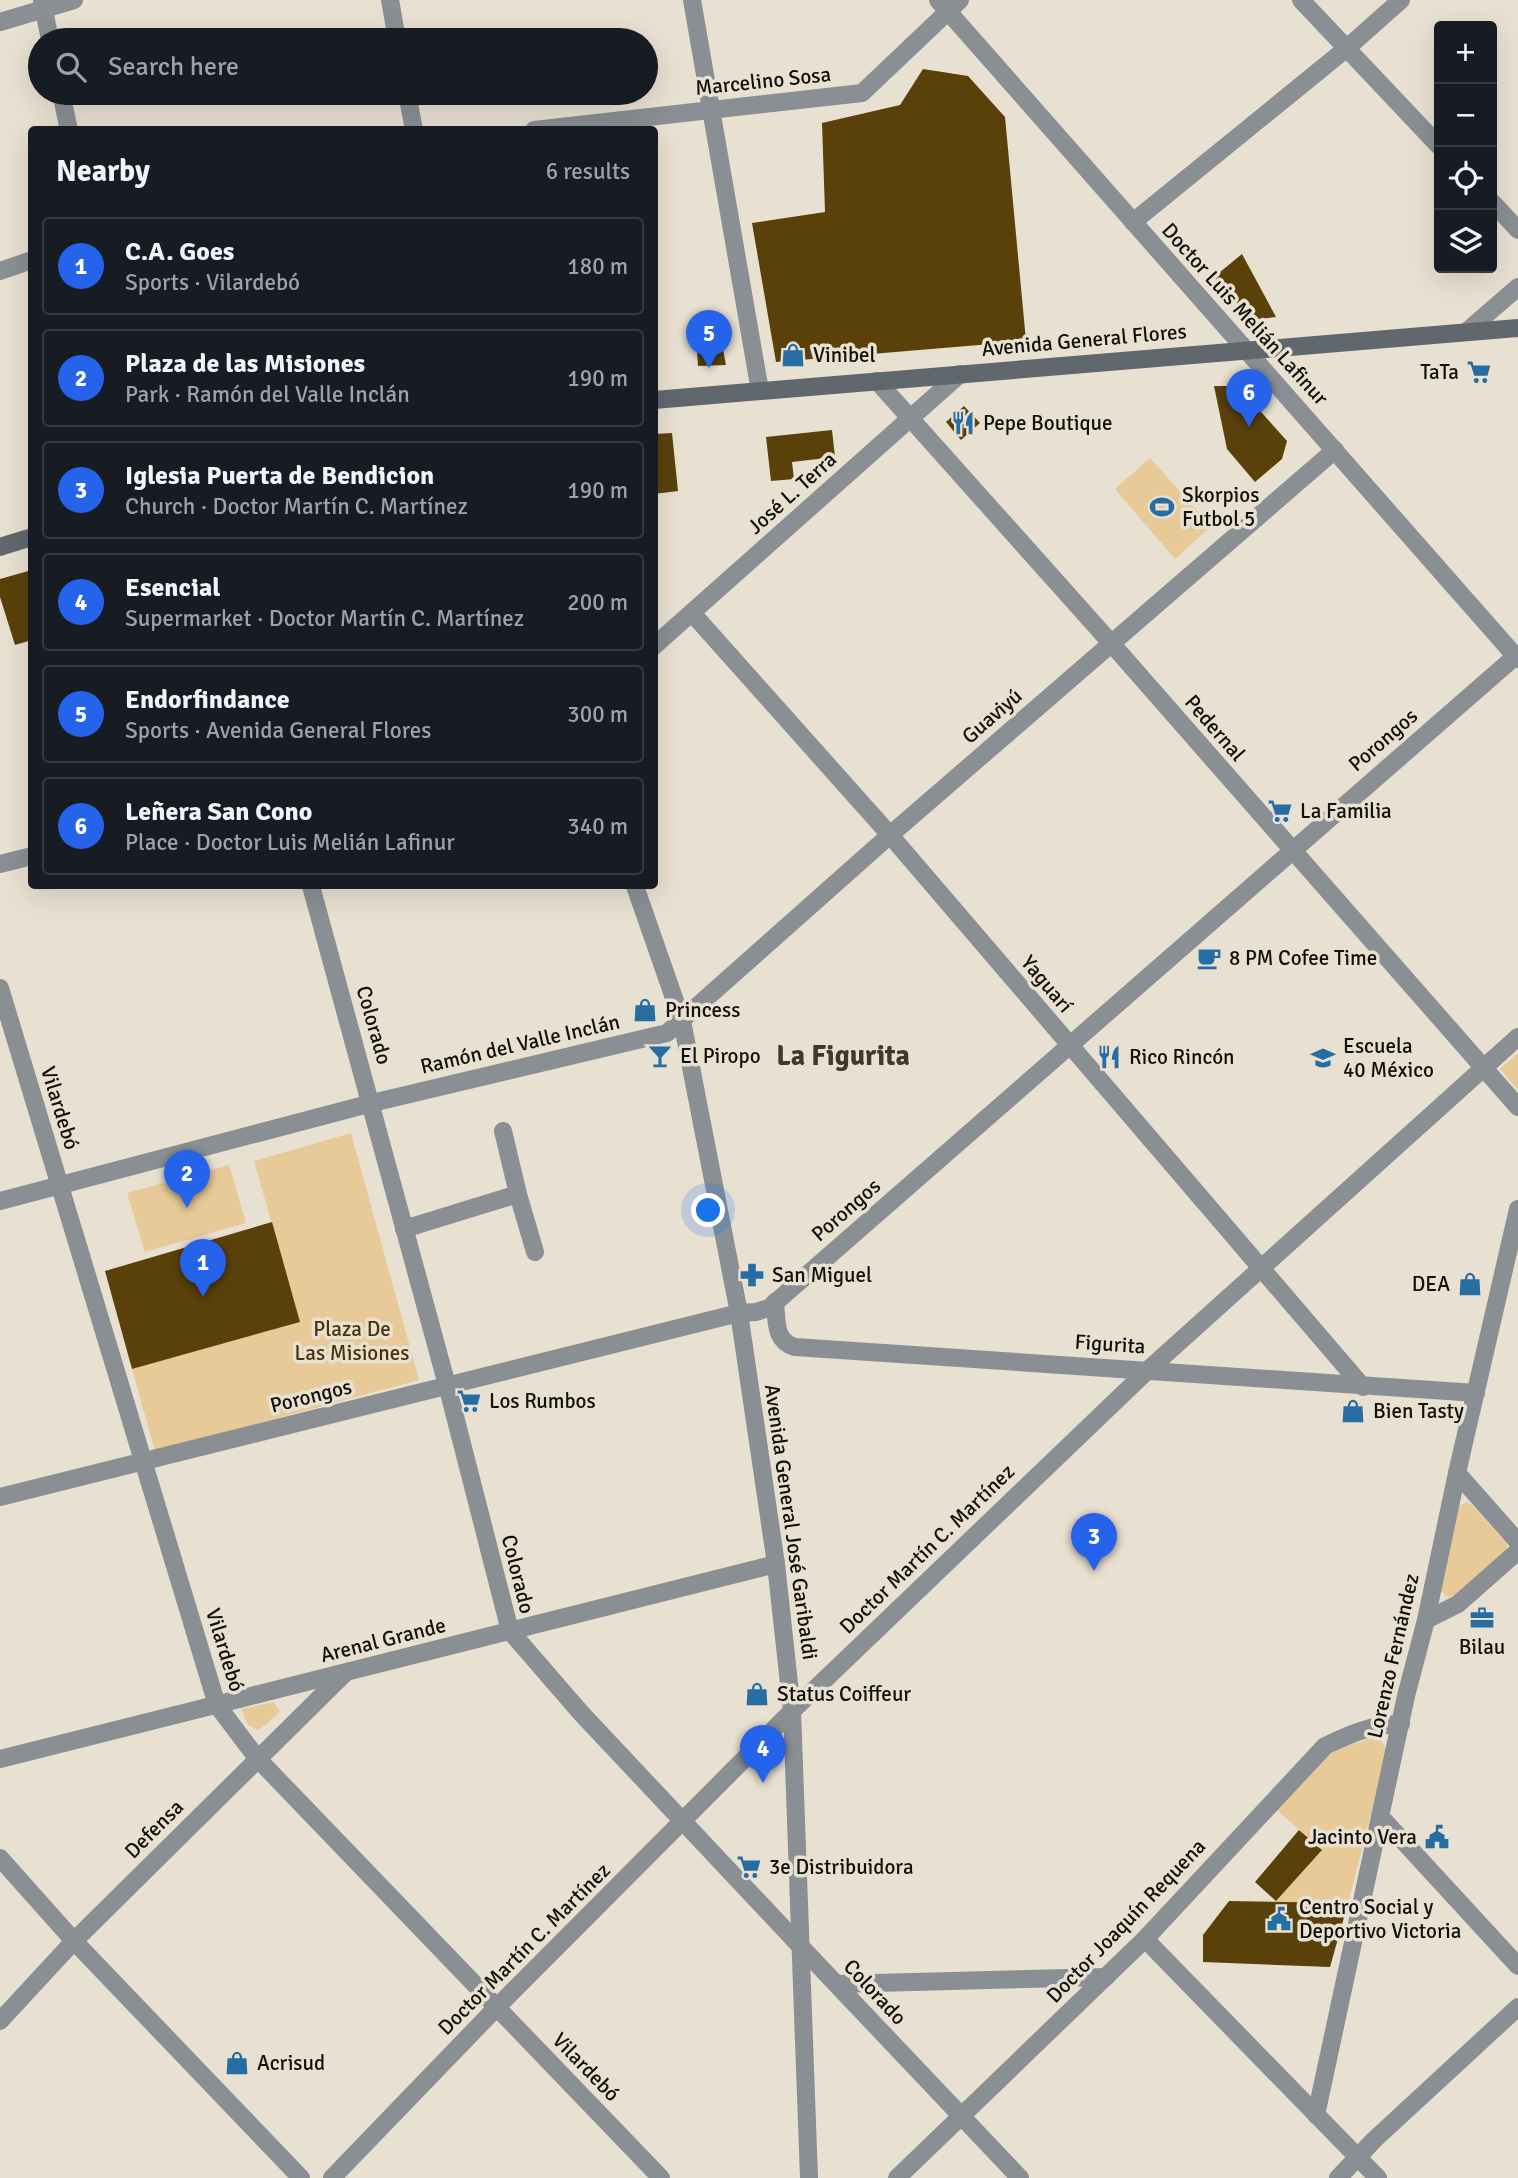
<!DOCTYPE html>
<html lang="en">
<head>
<meta charset="utf-8">
<style>
  :root { --surface:#171b24; --page:#242831; --text:#f1f3f6; --muted:#9ea1a6; --line:#363941; --accent:#2563eb }
  body { margin:0; font-family:Signika,sans-serif; background:var(--page); color:var(--text) }
  .controls { position:absolute; right:21px; top:21px; display:grid; overflow:hidden; border-radius:7px; box-shadow:0 7px 28px #0002 }
  .controls button { width:63px; height:63px; display:grid; place-items:center; padding:0; border:0; border-bottom:2px solid var(--line); background:var(--surface); color:var(--text); font:35px sans-serif }
  .you { position:absolute; left:709px; top:1211px; width:24px; height:24px; margin:-18px; border:5px solid #fff; border-radius:50%; background:#1a73e8; box-shadow:0 0 0 10px #1a73e833 }
  .badge { display:grid; place-items:center; width:46px; height:46px; border-radius:50%; background:var(--accent); color:#fff; font-size:23px; font-weight:700 }
  .pin { position:absolute; translate:-50% -58px; filter:drop-shadow(0 2px 4px #0008) }
  .pin::after { content:''; position:absolute; top:37px; width:24px; height:21px; background:inherit; clip-path:polygon(0 0,100% 0,50% 100%) }
  .list { margin:0; padding:0; list-style:none }
  h2 { display:flex; justify-content:space-between; align-items:center; height:91px; margin:0; padding:0 28px; font-size:30px }
  h2 small { font-size:23px; font-weight:400; color:var(--muted) }
  .list li { display:grid; grid-template-columns:46px 1fr auto; gap:21px; align-items:center; box-sizing:border-box; height:98px; margin:0 14px 14px; padding:0 14px; border:2px solid var(--line); border-radius:7px }
  .list b { display:block; font-size:26px; white-space:nowrap }
  .list p { margin:0; font-size:23px; white-space:nowrap; color:var(--muted) }
  .list em { font-size:23px; font-style:normal; color:var(--muted) }
  .icon { flex:none; width:38px; height:38px; fill:none; stroke:currentColor; stroke-width:2; stroke-linecap:round; stroke-linejoin:round }
  .map { position:relative; flex:none; width:1518px; height:2178px; overflow:hidden }
  .search { position:absolute; background:var(--surface); box-shadow:0 7px 28px #0002; left:28px; top:28px; width:630px; height:77px; display:flex; align-items:center; gap:18px; box-sizing:border-box; padding:0 24px; border-radius:38px; color:var(--muted); font-size:26px }
  .panel { position:absolute; background:var(--surface); box-shadow:0 7px 28px #0002; left:28px; top:126px; width:630px; height:763px; border-radius:7px }
  .map>svg:first-child { display:block }
  .green { fill:#e7ca97 }
  .building { fill:#5a410a }
  .lines { fill:none; stroke-linecap:round; stroke-linejoin:round }
  .minor { stroke:#898f93; stroke-width:18 }
  .tertiary { stroke:#898f93; stroke-width:18 }
  .secondary { stroke:#60686e; stroke-width:18 }
  .labels { text-anchor:middle; stroke-width:7; stroke-linejoin:round; paint-order:stroke }
  .street-label { font-size:21px; fill:#12100b; stroke:#e8e0d1 }
  .poi-label { font-size:21px; fill:#12100b; stroke:#e8e0d1; text-anchor:start }
  .park-label { font-size:21px; fill:#493409; stroke:#e8e0d1 }
  .district-label { font-size:28px; font-weight:bold; fill:#3f382d; stroke:#e8e0d1 }
</style>
</head>
<body>
<div class="map">
<svg width="1518" height="2178" viewBox="0 0 1518 2178">
  <rect width="100%" height="100%" fill="#e8e0d1"/>
  <g class="green">
    <path d="M1150,458L1211,526L1175,559L1115,489Z"/>
    <path d="M1518,1053V1090L1500,1069Z"/>
    <path d="M351,1133L419,1380L155,1451L132,1369L300,1322L254,1161Z"/>
    <path d="M229,1165L246,1223L145,1252L127,1193Z"/>
    <path d="M1467,1502L1471,1504L1507,1544V1549L1456,1594L1451,1597L1446,1596L1440,1589L1459,1506Z"/>
    <path d="M274,1702L280,1712L259,1730L248,1725L241,1709Z"/>
    <path d="M1373,1738C1382,1739 1385,1745 1387,1753L1348,1903H1274L1322,1850L1277,1810L1327,1756L1343,1747Z"/>
  </g>
  <g class="building">
    <path d="M923,69L968,76L1005,117L1026,341L776,362L752,223L825,212L822,123L900,105Z"/>
    <path d="M1242,254L1276,317L1252,320L1214,277Z"/>
    <path d="M716,313L726,365L698,366L695,316Z"/>
    <path d="M1214,386H1238L1287,441L1282,459L1255,482L1227,449Z"/>
    <path d="M964,406L980,423L961,440L946,422Z"/>
    <path d="M832,430L835,457L792,462L794,479L771,481L766,437Z"/>
    <path d="M672,433L678,491L654,494V434Z"/>
    <path d="M32,570V640L15,645L0,597V579Z"/>
    <path d="M272,1222L300,1322L132,1369L105,1271Z"/>
    <path d="M1299,1830L1322,1850L1276,1901L1255,1882Z"/>
    <path d="M1229,1901L1348,1903L1330,1967L1203,1962V1935Z"/>
  </g>
  <g class="lines">
    <g class="minor">
      <path d="M42,0L50,40"/>
      <path d="M692,0L760,391"/>
      <path d="M938,0L1518,659"/>
      <path d="M1301,0L1439,146"/>
      <path d="M0,22L74,0"/>
      <path d="M61,93L69,130"/>
      <path d="M534,130L862,93L960,0"/>
      <path d="M1492,202L1518,230"/>
      <path d="M1133,222L1347,48L1401,0"/>
      <path d="M1466,332L1518,287"/>
      <path d="M877,381L1111,643L1518,1107"/>
      <path d="M692,613L890,835L1363,1387"/>
      <path d="M311,886L447,1385L510,1631L581,1713L802,1948"/>
      <path d="M518,1194L535,1252"/>
      <path d="M0,1201L372,1103L667,1033L890,835L1335,450"/>
      <path d="M404,1229L518,1194L503,1131"/>
      <path d="M775,1302C777,1321 774,1341 795,1347L1476,1393"/>
      <path d="M1457,1473L1518,1542"/>
      <path d="M0,1497L739,1313L756,1312L769,1308L1518,654"/>
      <path d="M1426,1620L1458,1604L1518,1551"/>
      <path d="M1380,1816L1518,1966"/>
      <path d="M0,1858L74,1941L301,2178"/>
      <path d="M1145,1939L1378,2178"/>
      <path d="M837,1984L1106,1977"/>
      <path d="M0,2021L74,1941L345,1673"/>
      <path d="M1316,2115L1406,1696L1426,1620L1457,1473L1518,1209"/>
      <path d="M332,2178L496,2008L792,1711L1148,1370L1518,1037"/>
      <path d="M897,2178L1145,1939L1325,1746C1350,1734 1373,1724 1401,1724"/>
      <path d="M1338,2178L1374,2140L1518,2007"/>
    </g>
    <g class="tertiary">
      <path d="M390,0L397,40"/>
      <path d="M407,93L414,130"/>
      <path d="M0,271L32,260"/>
      <path d="M654,646L960,374"/>
      <path d="M0,864L32,856"/>
      <path d="M635,886L682,1021L739,1313L776,1564L792,1711L809,2178"/>
      <path d="M0,988L217,1705L257,1758L661,2178"/>
      <path d="M0,1759L776,1564"/>
      <path d="M802,1948L1020,2178"/>
    </g>
    <g class="secondary">
      <path d="M654,400L1518,328"/>
      <path d="M0,547L32,537"/>
    </g>
  </g>
  <defs>
    <g id="shop-bare" transform="scale(1.89)"><path d="M-5-2.5h2.3a2.7 3.5 0 0 1 5.4 0H5L5.5 6h-11ZM-1.5-2.5h3a1.5 2.3 0 0 0-3 0Z" fill="#266ea2" stroke="#e8e0d1" stroke-width="2.5" paint-order="stroke"/></g>
    <g id="supermarket-bare" transform="scale(1.89)"><path d="M-6-5.5h2.5l.6 2H6L4.5 2H-2.5L-4.4-4H-6ZM-1.5 3.2a1.3 1.3 0 1 0 .1 0ZM3 3.2a1.3 1.3 0 1 0 .1 0Z" fill="#266ea2" stroke="#e8e0d1" stroke-width="2.5" paint-order="stroke"/></g>
    <g id="restaurant-bare" transform="scale(1.89)"><path d="M-5-6h1v4h1v-4h1v4h1v-4h1v5L-1.5 .5V6h-2V.5L-5-1ZM5-6V6H3V1.5H1.5Q1.5-4 5-6Z" fill="#266ea2" stroke="#e8e0d1" stroke-width="2.5" paint-order="stroke"/></g>
    <g id="stadium-bare" transform="scale(1.89)"><path d="M0-5a6.5 5 0 1 0 0 10a6.5 5 0 1 0 0-10ZM-3.5-1.8h7v3.6h-7Z" fill="#266ea2" stroke="#e8e0d1" stroke-width="2.5" paint-order="stroke"/></g>
    <g id="cafe-bare" transform="scale(1.89)"><path d="M-5.5-4.5H6V0H3Q3 3.5 0 3.5H-2.5Q-5.5 3.5-5.5 0ZM3-3.2v2h1.7v-2ZM-6 4.5H4V6H-6Z" fill="#266ea2" stroke="#e8e0d1" stroke-width="2.5" paint-order="stroke"/></g>
    <g id="bar-bare" transform="scale(1.89)"><path d="M-6-5H6L.8 .8V4.5H3.5V6h-7V4.5H-.8V.8Z" fill="#266ea2" stroke="#e8e0d1" stroke-width="2.5" paint-order="stroke"/></g>
    <g id="school-bare" transform="scale(1.89)"><path d="M0-5L7-2L0 1L-7-2ZM-4 1L0 2.5L4 1V4Q0 6-4 4Z" fill="#266ea2" stroke="#e8e0d1" stroke-width="2.5" paint-order="stroke"/></g>
    <g id="pharmacy-bare" transform="scale(1.89)"><path d="M-2-6h4v4h4v4h-4v4h-4v-4h-4v-4h4Z" fill="#266ea2" stroke="#e8e0d1" stroke-width="2.5" paint-order="stroke"/></g>
    <g id="office-bare" transform="scale(1.89)"><path d="M-6-3h4V-5.5h4V-3h4V5H-6ZM-1-4.5V-3h2v-1.5ZM-6 0V1H6V0Z" fill="#266ea2" stroke="#e8e0d1" stroke-width="2.5" paint-order="stroke"/></g>
    <g id="civic-bare" transform="scale(1.89)"><path d="M-.6-6.5H3V-4.5H.6V-3L4-1V1h2V6H-6V1h2V-1L-.6-3ZM-1.2 2.5V6h2.4V2.5Z" fill="#266ea2" stroke="#e8e0d1" stroke-width="2.5" paint-order="stroke"/></g>
  </defs>
  <g fill-rule="evenodd">
    <use href="#shop-bare" x="793" y="355"/>
    <use href="#supermarket-bare" x="1479" y="372"/>
    <use href="#restaurant-bare" x="963" y="423"/>
    <use href="#stadium-bare" x="1162" y="507"/>
    <use href="#supermarket-bare" x="1280" y="811"/>
    <use href="#cafe-bare" x="1209" y="958"/>
    <use href="#shop-bare" x="645" y="1010"/>
    <use href="#bar-bare" x="660" y="1056"/>
    <use href="#restaurant-bare" x="1109" y="1057"/>
    <use href="#school-bare" x="1323" y="1058"/>
    <use href="#pharmacy-bare" x="752" y="1275"/>
    <use href="#shop-bare" x="1470" y="1284"/>
    <use href="#supermarket-bare" x="469" y="1401"/>
    <use href="#shop-bare" x="1353" y="1411"/>
    <use href="#office-bare" x="1482" y="1618"/>
    <use href="#shop-bare" x="757" y="1694"/>
    <use href="#civic-bare" x="1437" y="1837"/>
    <use href="#supermarket-bare" x="749" y="1867"/>
    <use href="#civic-bare" x="1279" y="1919"/>
    <use href="#shop-bare" x="237" y="2063"/>
  </g>
  <g class="labels">
    <g class="street-label">
      <text transform="translate(763 81) rotate(-6)" y="7">Marcelino Sosa</text>
      <text transform="translate(1245 314) rotate(48)" y="7">Doctor Luis Melián Lafinur</text>
      <text transform="translate(1084 340) rotate(-5)" y="7">Avenida General Flores</text>
      <text transform="translate(792 493) rotate(-42)" y="7">José L. Terra</text>
      <text transform="translate(992 716) rotate(-41)" y="7">Guaviyú</text>
      <text transform="translate(1215 728) rotate(49)" y="7">Pedernal</text>
      <text transform="translate(1383 740) rotate(-41)" y="7">Porongos</text>
      <text transform="translate(1047 984) rotate(50)" y="7">Yaguarí</text>
      <text transform="translate(374 1025) rotate(74)" y="7">Colorado</text>
      <text transform="translate(520 1044) rotate(-13)" y="7">Ramón del Valle Inclán</text>
      <text transform="translate(60 1108) rotate(73)" y="7">Vilardebó</text>
      <text transform="translate(846 1210) rotate(-41)" y="7">Porongos</text>
      <text transform="translate(1110 1344) rotate(4)" y="7">Figurita</text>
      <text transform="translate(311 1396) rotate(-14)" y="7">Porongos</text>
      <text transform="translate(791 1522) rotate(82)" y="7">Avenida General José Garibaldi</text>
      <text transform="translate(927 1549) rotate(-44)" y="7">Doctor Martín C. Martínez</text>
      <text transform="translate(518 1574) rotate(76)" y="7">Colorado</text>
      <text transform="translate(383 1640) rotate(-14)" y="7">Arenal Grande</text>
      <text transform="translate(225 1650) rotate(73)" y="7">Vilardebó</text>
      <text transform="translate(1393 1656) rotate(-77)" y="7">Lorenzo Fernández</text>
      <text transform="translate(154 1829) rotate(-45)" y="7">Defensa</text>
      <text transform="translate(1126 1921) rotate(-46)" y="7">Doctor Joaquín Requena</text>
      <text transform="translate(524 1949) rotate(-45)" y="7">Doctor Martín C. Martínez</text>
      <text transform="translate(875 1992) rotate(47)" y="7">Colorado</text>
      <text transform="translate(586 2067) rotate(46)" y="7">Vilardebó</text>
    </g>
    <g class="poi-label">
      <text x="813" y="362">Vinibel</text>
      <text x="1459" y="379" text-anchor="end">TaTa</text>
      <text x="983" y="430">Pepe Boutique</text>
      <text x="1182" y="502">Skorpios<tspan x="1182" dy="24">Futbol 5</tspan></text>
      <text x="1300" y="818">La Familia</text>
      <text x="1229" y="965">8 PM Cofee Time</text>
      <text x="665" y="1017">Princess</text>
      <text x="1343" y="1053">Escuela<tspan x="1343" dy="24">40 México</tspan></text>
      <text x="680" y="1063">El Piropo</text>
      <text x="1129" y="1064">Rico Rincón</text>
      <text x="772" y="1282">San Miguel</text>
      <text x="1450" y="1291" text-anchor="end">DEA</text>
      <text x="489" y="1408">Los Rumbos</text>
      <text x="1373" y="1418">Bien Tasty</text>
      <text x="1482" y="1654" text-anchor="middle">Bilau</text>
      <text x="777" y="1701">Status Coiffeur</text>
      <text x="1417" y="1844" text-anchor="end">Jacinto Vera</text>
      <text x="769" y="1874">3e Distribuidora</text>
      <text x="1299" y="1914">Centro Social y<tspan x="1299" dy="24">Deportivo Victoria</tspan></text>
      <text x="257" y="2070">Acrisud</text>
    </g>
    <g class="park-label">
      <text x="352" y="1336">Plaza De<tspan x="352" dy="24">Las Misiones</tspan></text>
    </g>
    <g class="district-label">
      <text x="843" y="1065">La Figurita</text>
    </g>
  </g>
</svg>
<div class="controls">
<button>+</button>
<button>−</button>
<button><svg class="icon" aria-label="locate" viewBox="0 0 24 24"><circle cx="12" cy="12" r="6"/><path d="M12 2v4M12 18v4M2 12h4M18 12h4"/></svg></button>
<button><svg class="icon" aria-label="layers" viewBox="0 0 24 24"><path d="M12 4l9 5-9 5-9-5zM3 14l9 5 9-5"/></svg></button>
</div>
<div class="you"></div>
<div class="pin badge" style="left:203px;top:1297px">1</div>
<div class="pin badge" style="left:187px;top:1208px">2</div>
<div class="pin badge" style="left:1094px;top:1571px">3</div>
<div class="pin badge" style="left:763px;top:1783px">4</div>
<div class="pin badge" style="left:709px;top:368px">5</div>
<div class="pin badge" style="left:1249px;top:427px">6</div>
<div class="search"><svg class="icon" aria-label="search" viewBox="0 0 24 24"><circle cx="10" cy="10" r="6"/><path d="M15 15l6 6"/></svg>Search here</div>
<section class="panel">
<h2>Nearby<small>6 results</small></h2>
<ul class="list">
<li><span class="badge">1</span><div><b>C.A. Goes</b><p>Sports · Vilardebó</p></div><em>180 m</em></li>
<li><span class="badge">2</span><div><b>Plaza de las Misiones</b><p>Park · Ramón del Valle Inclán</p></div><em>190 m</em></li>
<li><span class="badge">3</span><div><b>Iglesia Puerta de Bendicion</b><p>Church · Doctor Martín C. Martínez</p></div><em>190 m</em></li>
<li><span class="badge">4</span><div><b>Esencial</b><p>Supermarket · Doctor Martín C. Martínez</p></div><em>200 m</em></li>
<li><span class="badge">5</span><div><b>Endorfindance</b><p>Sports · Avenida General Flores</p></div><em>300 m</em></li>
<li><span class="badge">6</span><div><b>Leñera San Cono</b><p>Place · Doctor Luis Melián Lafinur</p></div><em>340 m</em></li>
</ul>
</section>
</div>
</body>
</html>
